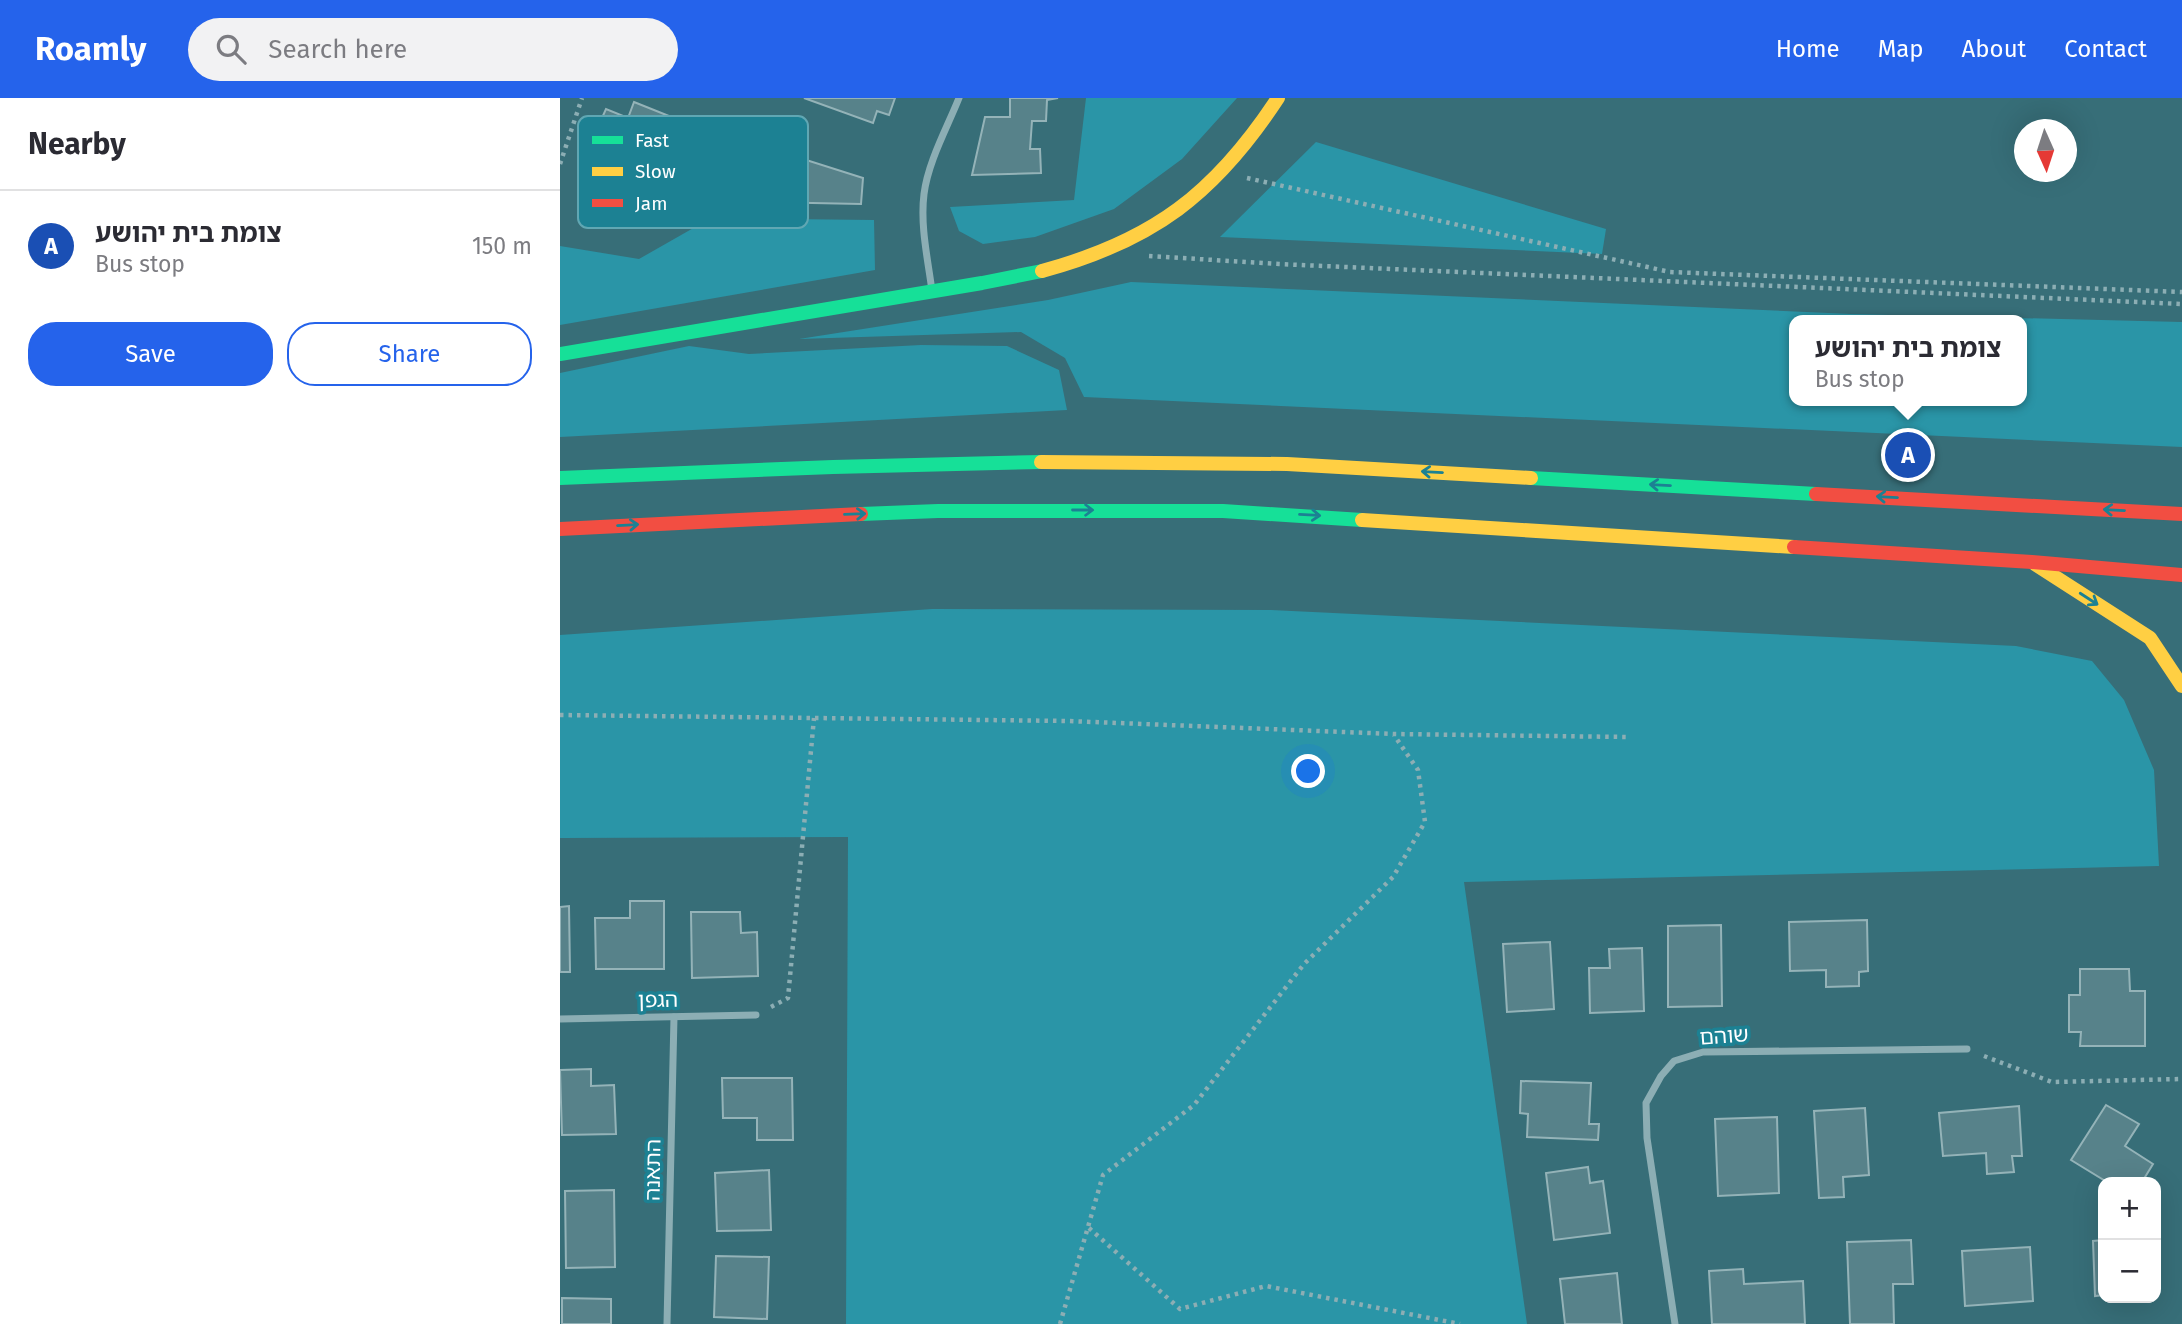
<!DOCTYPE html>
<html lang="en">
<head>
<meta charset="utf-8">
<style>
  :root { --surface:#fff; --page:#f2f2f3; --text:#2b2b33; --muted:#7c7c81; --line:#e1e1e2; --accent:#2563eb }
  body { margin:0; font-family:"Fira Sans","Noto Sans Hebrew",sans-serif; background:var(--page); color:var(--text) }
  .controls { position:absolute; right:21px; bottom:21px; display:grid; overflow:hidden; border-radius:14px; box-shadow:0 7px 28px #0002 }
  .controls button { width:63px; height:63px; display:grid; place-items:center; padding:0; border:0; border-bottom:2px solid var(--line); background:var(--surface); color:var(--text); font:35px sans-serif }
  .compass { position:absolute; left:1454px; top:21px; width:63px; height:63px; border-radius:50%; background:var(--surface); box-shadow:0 7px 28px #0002; rotate:177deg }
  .you { position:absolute; left:749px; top:674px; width:24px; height:24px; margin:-18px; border:5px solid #fff; border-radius:50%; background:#1a73e8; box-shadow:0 0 0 10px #1a73e833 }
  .badge { display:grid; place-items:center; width:46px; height:46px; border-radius:50%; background:var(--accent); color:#fff; font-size:23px; font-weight:700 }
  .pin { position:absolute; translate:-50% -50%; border:4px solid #fff; box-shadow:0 2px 7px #0006 }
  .popup { position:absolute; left:1229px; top:217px; width:238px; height:91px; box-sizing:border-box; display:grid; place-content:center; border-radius:14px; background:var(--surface); filter:drop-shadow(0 2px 5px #0005); font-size:23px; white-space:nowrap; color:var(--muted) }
  .popup b { font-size:26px; color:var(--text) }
  .popup::after { content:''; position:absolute; left:50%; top:100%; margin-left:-14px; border:14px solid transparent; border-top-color:var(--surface) }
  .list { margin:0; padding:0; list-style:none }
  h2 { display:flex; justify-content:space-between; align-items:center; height:91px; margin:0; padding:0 28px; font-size:30px }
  h2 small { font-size:23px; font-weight:400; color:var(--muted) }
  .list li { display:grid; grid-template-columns:46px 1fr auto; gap:21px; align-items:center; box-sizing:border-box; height:112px; padding:0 28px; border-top:2px solid var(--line) }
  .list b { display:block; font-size:26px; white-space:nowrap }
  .list p { margin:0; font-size:23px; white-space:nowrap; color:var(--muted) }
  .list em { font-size:23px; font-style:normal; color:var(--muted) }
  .actions { display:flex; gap:14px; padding:21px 28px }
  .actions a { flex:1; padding:16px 0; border:2px solid var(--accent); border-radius:28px; text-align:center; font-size:24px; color:var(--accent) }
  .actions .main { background:var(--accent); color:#fff }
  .icon { flex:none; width:38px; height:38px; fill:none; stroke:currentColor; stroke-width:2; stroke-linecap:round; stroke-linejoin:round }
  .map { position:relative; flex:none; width:1622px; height:1226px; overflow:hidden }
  header { display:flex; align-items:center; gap:42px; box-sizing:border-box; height:98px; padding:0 35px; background:var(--accent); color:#fff }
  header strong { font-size:33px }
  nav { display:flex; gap:38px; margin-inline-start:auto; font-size:24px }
  .search { width:490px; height:63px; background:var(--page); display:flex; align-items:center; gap:18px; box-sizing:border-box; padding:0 24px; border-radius:38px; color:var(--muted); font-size:26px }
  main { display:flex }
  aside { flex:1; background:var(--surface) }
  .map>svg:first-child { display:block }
  .green { fill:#2a95a7; fill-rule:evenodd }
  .building { fill:#57828a; stroke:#94b3b8; stroke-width:2 }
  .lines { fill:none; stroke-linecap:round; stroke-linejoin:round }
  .path { stroke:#8caeb4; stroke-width:4.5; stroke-dasharray:3.5 5; stroke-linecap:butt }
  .street { stroke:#8caeb4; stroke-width:7 }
  .fast { stroke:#16e098; stroke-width:14 }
  .slow { stroke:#ffcf43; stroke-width:14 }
  .jam { stroke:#f24e42; stroke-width:14 }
  .oneway { stroke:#1c8193 }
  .labels { text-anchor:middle; stroke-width:7; stroke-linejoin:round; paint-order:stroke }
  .street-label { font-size:21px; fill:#fff; stroke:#1c8193 }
  .key { fill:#1c8193; stroke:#60a7b3; stroke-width:2 }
  .key-label { font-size:19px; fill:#fff }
</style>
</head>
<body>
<header>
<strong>Roamly</strong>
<div class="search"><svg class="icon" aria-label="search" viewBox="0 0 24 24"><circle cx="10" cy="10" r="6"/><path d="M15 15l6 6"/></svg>Search here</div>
<nav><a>Home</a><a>Map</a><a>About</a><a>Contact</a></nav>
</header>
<main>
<aside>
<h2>Nearby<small></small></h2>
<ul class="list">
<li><span class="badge" style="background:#1a4fb4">A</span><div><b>צומת בית יהושע</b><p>Bus stop</p></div><em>150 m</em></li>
</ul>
<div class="actions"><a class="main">Save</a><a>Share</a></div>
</aside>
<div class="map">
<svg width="1622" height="1226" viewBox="0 0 1622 1226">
  <rect width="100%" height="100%" fill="#376e78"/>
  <g class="green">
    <path d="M526,0H677L622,61L554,111L475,139L423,146L399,133L390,109L514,102Z"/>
    <path d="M756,44L1046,131L1042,156L660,139Z"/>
    <path d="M151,120L314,122L315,172L0,227V148L79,161Z"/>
    <path d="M571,184L1291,216L1622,224V349L524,299L505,260L461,234L239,241L488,202ZM1234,222H1462V303H1234Z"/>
    <path d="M361,247L447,248L499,272L507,312L0,339V275L129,248L189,256Z"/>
    <path d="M372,511L711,512L1456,548L1532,563L1564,602L1594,672L1599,768L904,784L967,1226H286L288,739L0,740V537Z"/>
  </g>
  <g class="building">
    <path d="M244,0H335L329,17L317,13L313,25Z"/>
    <path d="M450,0H498L487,2L486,23H472L470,51H480L481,75L412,77L425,19H450Z"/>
    <path d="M74,4L154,36L134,83L92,66L77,103L28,83L44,47L32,42L46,11L68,20Z"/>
    <path d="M202,48L303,80L301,106L203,104L194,72Z"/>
    <path d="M70,803H104V871H36L35,820H70Z"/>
    <path d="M9,808L10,874H0V809Z"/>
    <path d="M131,814H180L181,835L197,834L198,878L132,880Z"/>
    <path d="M1307,822L1308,873L1299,874V888L1266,889V872L1230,873L1229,824Z"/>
    <path d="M1161,827L1162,908L1108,909V828Z"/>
    <path d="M990,844L994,911L947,914L943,846Z"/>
    <path d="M1082,850L1084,913L1030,915L1029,870H1050L1049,851Z"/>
    <path d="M1520,871H1569L1570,893H1585V948H1520L1521,934H1509V897H1520Z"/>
    <path d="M31,971V988L54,987L56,1036L2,1037L0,972Z"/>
    <path d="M162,980H232L233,1042H197V1020H163Z"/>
    <path d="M961,983L1031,985L1029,1026H1039L1038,1042L967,1039L968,1016L960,1015Z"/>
    <path d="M1546,1007L1579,1026L1565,1048L1593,1066L1582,1084H1547L1511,1062Z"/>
    <path d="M1459,1008L1462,1058H1452L1454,1074L1427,1076L1426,1055L1383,1058L1379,1015Z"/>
    <path d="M1305,1010L1309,1077L1283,1079L1284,1099L1259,1100L1254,1013Z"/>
    <path d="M1217,1019L1219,1095L1158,1098L1155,1021Z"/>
    <path d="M1028,1069L1030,1085L1043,1083L1050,1135L994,1142L986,1075Z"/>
    <path d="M209,1072L211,1132L157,1133L155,1075Z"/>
    <path d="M54,1092L55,1169L6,1170L5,1093Z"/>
    <path d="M1351,1142L1353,1186H1333L1334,1226H1290L1287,1144Z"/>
    <path d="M1543,1142V1197L1535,1198L1533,1143Z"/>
    <path d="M1470,1149L1473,1203L1405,1208L1402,1153Z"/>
    <path d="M156,1158L209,1159L207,1221L154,1219Z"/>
    <path d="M1183,1171L1184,1186L1243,1183L1245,1226H1152L1149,1173Z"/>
    <path d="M1057,1175L1062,1226H1005L1000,1181Z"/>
    <path d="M2,1200L51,1201V1226H2Z"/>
  </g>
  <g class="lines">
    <g class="path">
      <path d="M0,66L22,0"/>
      <path d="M687,80L1110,174L1622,194"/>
      <path d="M589,158L719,166L1622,206"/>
      <path d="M0,617L508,623L834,636L1067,639"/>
      <path d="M211,909L228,900L254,620"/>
      <path d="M1424,958L1492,984L1622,981"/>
      <path d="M529,1130L620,1211L706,1188L900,1226"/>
      <path d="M500,1226L543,1077L634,1007L744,866L833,779L865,724L858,672L834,637"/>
    </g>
    <g class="street">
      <path d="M372,193C368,162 360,128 364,96C368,64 387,30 399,0"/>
      <path d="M0,921L196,917"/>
      <path d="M107,1226L114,919"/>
      <path d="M1115,1226L1087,1040L1086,1005L1101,978L1114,963L1143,954L1407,951"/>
    </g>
    <g class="fast">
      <path d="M0,256L422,185L482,173"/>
      <path d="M0,380L273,369L481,364"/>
      <path d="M971,380L1256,396"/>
      <path d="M301,416L378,413H663L802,422"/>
    </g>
    <g class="slow">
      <path d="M482,173C593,143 655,96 718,0"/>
      <path d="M481,364L727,366L971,380"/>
      <path d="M802,422L1234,449"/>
      <path d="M1475,466L1590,540L1622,588"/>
    </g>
    <g class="jam">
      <path d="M1256,396L1622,416"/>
      <path d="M0,431L301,416"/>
      <path d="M1234,449L1472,464L1622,477"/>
    </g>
  </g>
  <defs><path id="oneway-shaft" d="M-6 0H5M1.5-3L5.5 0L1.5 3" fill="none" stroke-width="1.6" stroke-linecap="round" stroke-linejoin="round" transform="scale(1.75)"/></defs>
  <g class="oneway">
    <use href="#oneway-shaft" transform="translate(872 374) rotate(-177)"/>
    <use href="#oneway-shaft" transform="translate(1100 387) rotate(-177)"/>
    <use href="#oneway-shaft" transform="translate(1327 399) rotate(-177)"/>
    <use href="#oneway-shaft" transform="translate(523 412)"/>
    <use href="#oneway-shaft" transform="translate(1554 412) rotate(-177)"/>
    <use href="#oneway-shaft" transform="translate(295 416) rotate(-2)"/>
    <use href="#oneway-shaft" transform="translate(750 417) rotate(3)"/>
    <use href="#oneway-shaft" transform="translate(68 427) rotate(-3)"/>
    <use href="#oneway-shaft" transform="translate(1529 501) rotate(33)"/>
  </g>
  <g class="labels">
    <g class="street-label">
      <text transform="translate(98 902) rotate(-1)" y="7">הגפן</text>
      <text transform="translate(1164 938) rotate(-4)" y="7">שוהם</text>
      <text transform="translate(93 1072) rotate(-89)" y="7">התאנה</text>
    </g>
  </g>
  <rect x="18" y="18" width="230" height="112" rx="10" class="key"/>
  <rect x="32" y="38" width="31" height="8" fill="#16e098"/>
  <rect x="32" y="69" width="31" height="9" fill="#ffcf43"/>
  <rect x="32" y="101" width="31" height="8" fill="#f24e42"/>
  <g class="key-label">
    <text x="75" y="49">Fast</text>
    <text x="75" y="80">Slow</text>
    <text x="75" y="112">Jam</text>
  </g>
</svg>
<div class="controls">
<button>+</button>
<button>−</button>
</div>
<svg class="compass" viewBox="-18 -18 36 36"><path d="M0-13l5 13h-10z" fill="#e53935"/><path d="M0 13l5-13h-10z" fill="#7c7c81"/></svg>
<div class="you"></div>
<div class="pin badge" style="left:1348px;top:357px;background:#1a4fb4">A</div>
<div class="popup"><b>צומת בית יהושע</b>Bus stop</div>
</div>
</main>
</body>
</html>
